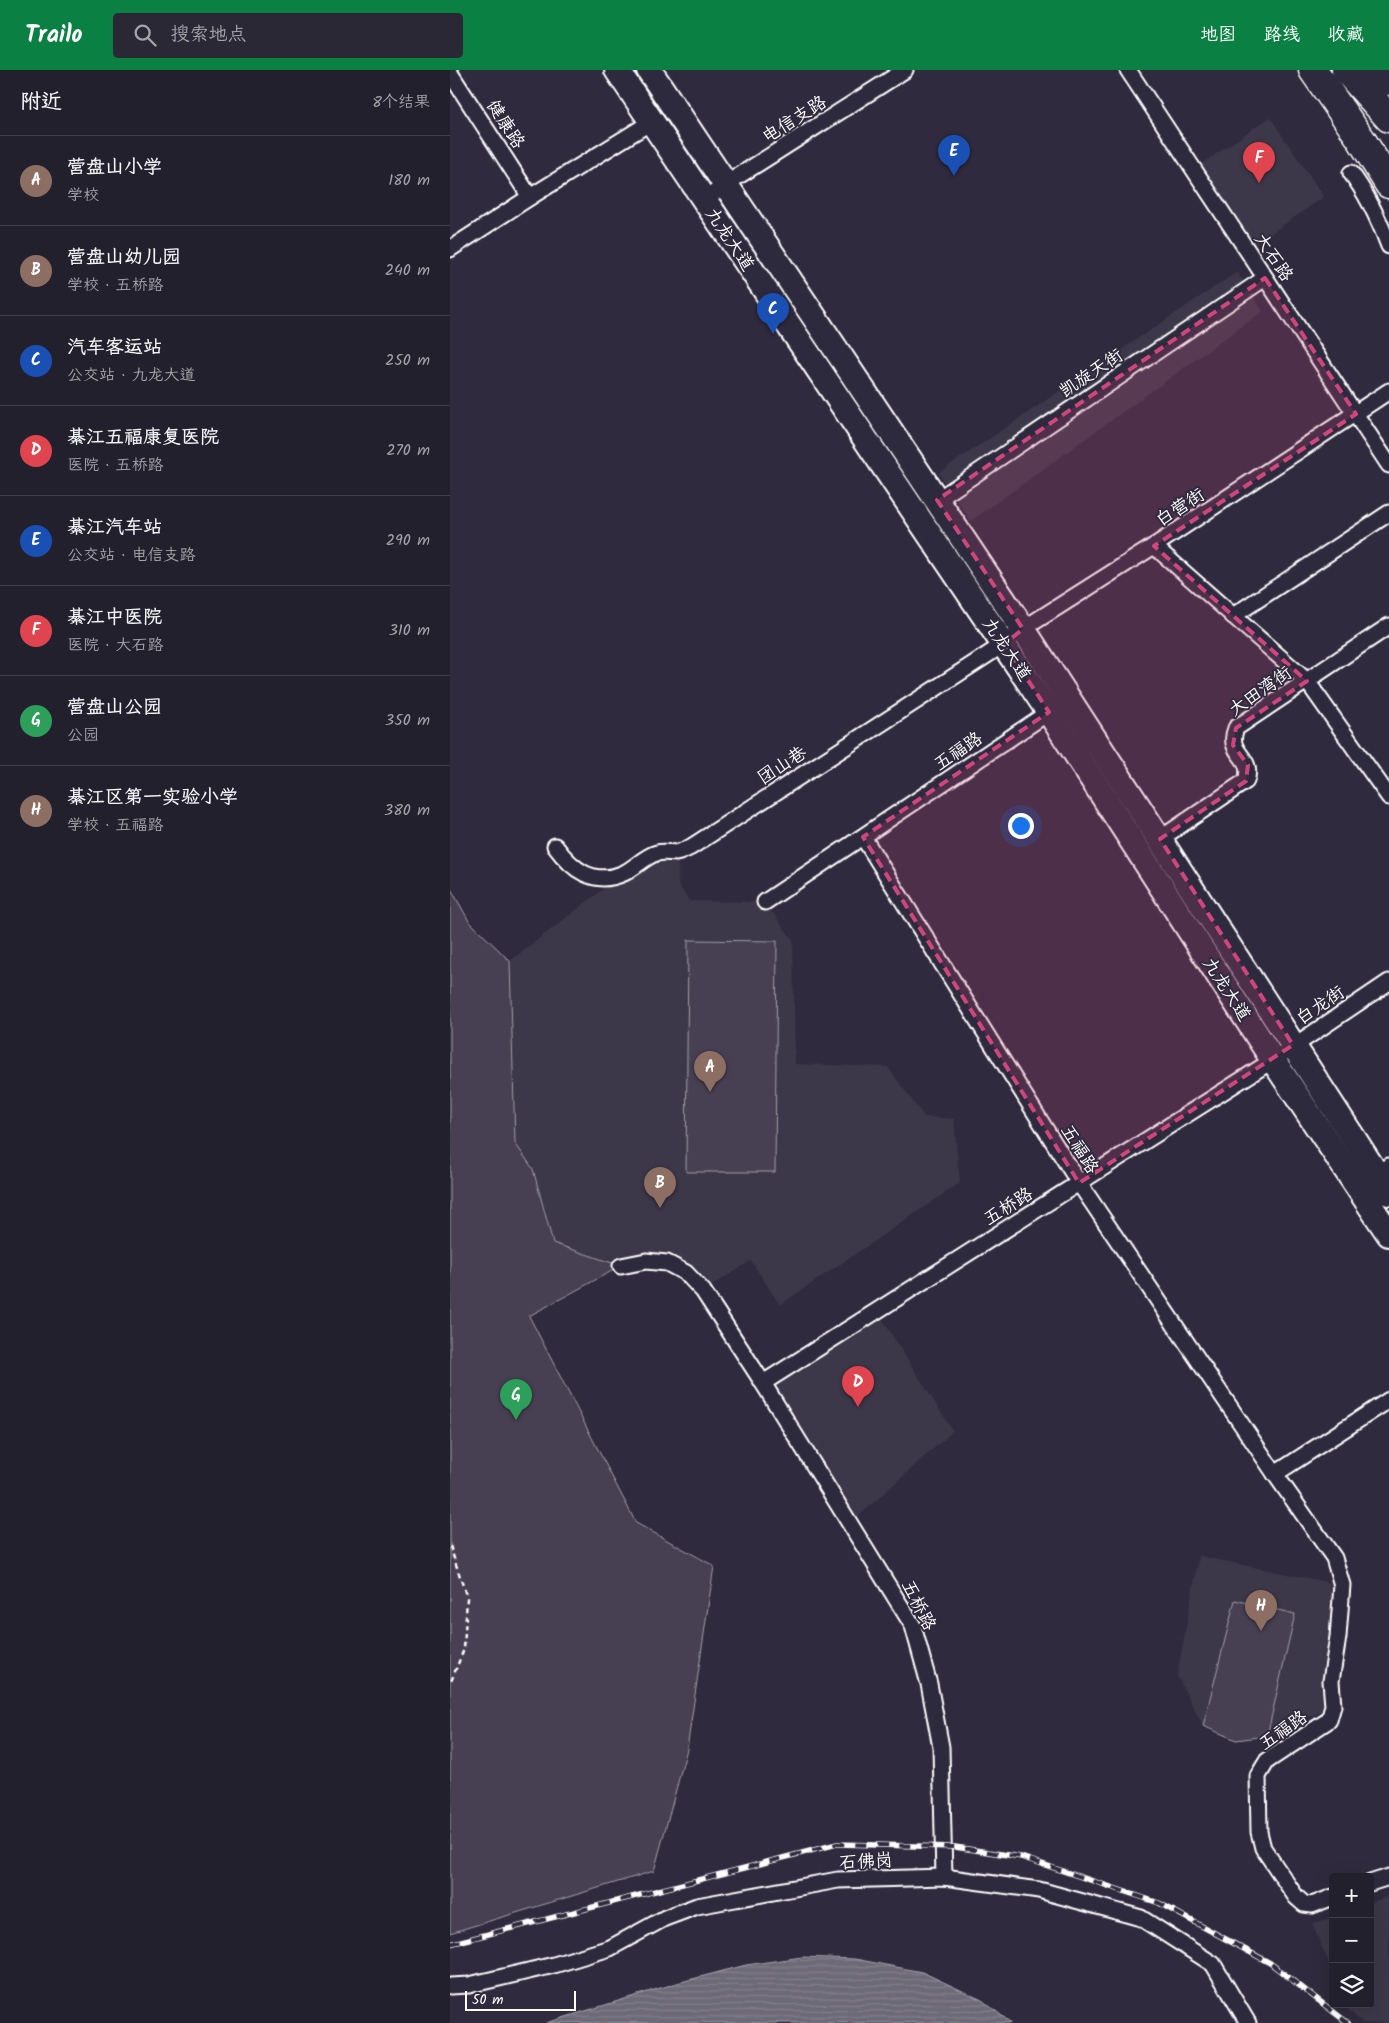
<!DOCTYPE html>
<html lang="zh">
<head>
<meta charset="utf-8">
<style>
  :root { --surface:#23202e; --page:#2b2836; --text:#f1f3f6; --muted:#a3a3aa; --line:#403e4a; --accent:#0b8043 }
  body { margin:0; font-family:Kalam,"LXGW WenKai TC",sans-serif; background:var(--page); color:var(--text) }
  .controls { position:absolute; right:15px; bottom:15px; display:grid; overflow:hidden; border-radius:5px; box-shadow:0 5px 20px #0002 }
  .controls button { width:45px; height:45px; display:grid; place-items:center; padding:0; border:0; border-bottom:1px solid var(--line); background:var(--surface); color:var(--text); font:25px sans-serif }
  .scale { position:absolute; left:15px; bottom:12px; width:111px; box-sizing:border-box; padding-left:5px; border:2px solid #fff; border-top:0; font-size:14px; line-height:18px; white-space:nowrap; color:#fff; -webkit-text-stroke:4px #2f2a3d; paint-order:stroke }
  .you { position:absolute; left:570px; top:755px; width:18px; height:18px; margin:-12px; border:4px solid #fff; border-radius:50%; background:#1a73e8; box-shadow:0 0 0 8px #1a73e833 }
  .badge { display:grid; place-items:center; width:32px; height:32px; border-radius:50%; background:var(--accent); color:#fff; font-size:16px; font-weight:700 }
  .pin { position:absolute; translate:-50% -41px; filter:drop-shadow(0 1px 2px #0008) }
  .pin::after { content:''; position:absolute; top:26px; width:18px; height:15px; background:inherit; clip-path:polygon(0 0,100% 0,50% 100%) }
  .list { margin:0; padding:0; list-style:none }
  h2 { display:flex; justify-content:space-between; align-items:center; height:65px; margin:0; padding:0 20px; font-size:21px }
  h2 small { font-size:16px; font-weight:400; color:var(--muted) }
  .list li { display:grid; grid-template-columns:32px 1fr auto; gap:15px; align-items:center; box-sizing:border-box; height:90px; padding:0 20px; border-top:1px solid var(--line) }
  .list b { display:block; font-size:19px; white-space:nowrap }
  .list p { margin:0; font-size:16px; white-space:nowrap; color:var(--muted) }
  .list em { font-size:16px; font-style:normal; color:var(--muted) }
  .icon { flex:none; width:28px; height:28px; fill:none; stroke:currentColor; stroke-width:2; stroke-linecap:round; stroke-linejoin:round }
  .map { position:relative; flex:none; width:939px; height:1953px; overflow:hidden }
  header { display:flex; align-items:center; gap:30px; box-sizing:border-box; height:70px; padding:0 25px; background:var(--accent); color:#fff }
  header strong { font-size:24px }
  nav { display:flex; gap:28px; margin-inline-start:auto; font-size:18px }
  .search { width:350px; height:45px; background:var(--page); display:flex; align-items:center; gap:12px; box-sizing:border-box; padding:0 18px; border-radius:5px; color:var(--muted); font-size:19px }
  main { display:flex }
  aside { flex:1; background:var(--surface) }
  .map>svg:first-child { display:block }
  .built { fill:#3c3749 }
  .green { fill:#464152; stroke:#a2a0a8 }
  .water { fill:url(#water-rules); stroke:#a7a6ad }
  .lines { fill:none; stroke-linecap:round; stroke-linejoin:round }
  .street-casing { stroke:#fff; stroke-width:19 }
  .primary-casing { stroke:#fff; stroke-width:28 }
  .highway-casing { stroke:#fff; stroke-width:31 }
  .path { stroke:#fff; stroke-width:2.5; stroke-dasharray:5 4; stroke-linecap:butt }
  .street { stroke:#2f2a3d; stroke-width:15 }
  .primary { stroke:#2f2a3d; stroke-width:24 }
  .highway { stroke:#2f2a3d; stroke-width:28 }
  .rail-casing { stroke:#fff; stroke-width:5.5 }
  .rail { stroke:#2f2a3d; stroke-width:4; stroke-dasharray:11; stroke-linecap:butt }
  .marked { fill:#ce467c; fill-opacity:0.2; stroke:#ce467c; stroke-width:4; stroke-dasharray:10 6; stroke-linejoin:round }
  .labels { text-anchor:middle; stroke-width:4; stroke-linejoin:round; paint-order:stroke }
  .street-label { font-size:18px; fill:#fff; stroke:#2f2a3d }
</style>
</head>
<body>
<header>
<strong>Trailo</strong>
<div class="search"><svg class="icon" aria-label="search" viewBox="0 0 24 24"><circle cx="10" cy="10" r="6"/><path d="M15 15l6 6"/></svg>搜索地点</div>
<nav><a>地图</a><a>路线</a><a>收藏</a></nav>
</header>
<main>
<aside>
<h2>附近<small>8个结果</small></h2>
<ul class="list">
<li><span class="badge" style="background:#8d6e63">A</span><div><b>营盘山小学</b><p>学校</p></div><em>180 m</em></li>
<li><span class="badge" style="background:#8d6e63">B</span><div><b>营盘山幼儿园</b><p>学校 · 五桥路</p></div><em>240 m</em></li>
<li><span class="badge" style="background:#1a4fb4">C</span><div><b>汽车客运站</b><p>公交站 · 九龙大道</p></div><em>250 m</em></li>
<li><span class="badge" style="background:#e0444e">D</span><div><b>綦江五福康复医院</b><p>医院 · 五桥路</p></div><em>270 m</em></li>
<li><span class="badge" style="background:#1a4fb4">E</span><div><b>綦江汽车站</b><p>公交站 · 电信支路</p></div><em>290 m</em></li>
<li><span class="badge" style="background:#e0444e">F</span><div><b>綦江中医院</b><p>医院 · 大石路</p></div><em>310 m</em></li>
<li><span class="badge" style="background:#2e9e5b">G</span><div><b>营盘山公园</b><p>公园</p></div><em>350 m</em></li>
<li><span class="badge" style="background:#8d6e63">H</span><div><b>綦江区第一实验小学</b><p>学校 · 五福路</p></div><em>380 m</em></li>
</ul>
</aside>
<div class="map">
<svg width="939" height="1953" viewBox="0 0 939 1953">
  <defs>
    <pattern id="water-rules" width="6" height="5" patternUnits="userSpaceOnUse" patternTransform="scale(1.25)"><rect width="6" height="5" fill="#6d6a77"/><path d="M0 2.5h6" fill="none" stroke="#83808b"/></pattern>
  </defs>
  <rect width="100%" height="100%" fill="#2f2a3d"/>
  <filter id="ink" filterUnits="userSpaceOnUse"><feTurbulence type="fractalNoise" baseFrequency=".02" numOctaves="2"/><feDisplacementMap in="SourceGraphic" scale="10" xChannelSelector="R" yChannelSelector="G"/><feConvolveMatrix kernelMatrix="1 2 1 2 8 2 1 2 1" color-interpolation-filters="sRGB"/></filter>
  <g filter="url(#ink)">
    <g class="built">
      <path d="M820,47L874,127L797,180L744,99Z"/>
      <path d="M787,202L813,241L521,451L488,403Z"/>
      <path d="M228,783V814L239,831L315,832L343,870L345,994L438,997L474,1047L504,1049L510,1113L330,1235L301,1191L253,1221L217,1193L171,1196L103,1173L83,1099L65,1073L60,891L174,803Z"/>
      <path d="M427,1241L503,1361L400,1454L313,1313Z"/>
      <path d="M749,1486L892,1515L883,1636L817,1666L786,1670L753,1656L727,1606Z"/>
      <path d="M939,1826V1953H913L899,1941L896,1934H920V1833Z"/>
      <path d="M883,1847V1903L862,1854Z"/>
    </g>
    <g class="green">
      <path d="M0,817L19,851L60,891L65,1073L83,1099L103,1173L171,1196L79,1246L186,1453L264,1496L237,1679L204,1801L0,1863Z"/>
      <path d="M238,870L327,871L325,1102H236Z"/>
      <path d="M785,1530L845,1544L817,1666L786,1670L753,1656Z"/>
    </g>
    <path class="water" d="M352,1887L405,1889L472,1902L532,1930L561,1953H96L227,1913L296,1895Z"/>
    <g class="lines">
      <g class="street-casing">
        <g id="street">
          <path d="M678,0L939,395"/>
          <path d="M0,3L80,127"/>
          <path d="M901,103C918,125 929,150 939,176"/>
          <path d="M253,131L276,114L455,0"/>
          <path d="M0,179L80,127L201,52"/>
          <path d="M487,430L815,208"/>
          <path d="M704,476L857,611L939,727"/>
          <path d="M783,546L939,443"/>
          <path d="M413,767L629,1113L825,1404L939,1330"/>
          <path d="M710,769L796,711C805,685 775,685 786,658L939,556"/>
          <path d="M105,776C122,799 143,817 174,803C185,798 195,786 207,783C214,781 220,783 226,783C231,782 237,779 241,777L554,574L573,559L704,476L939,321"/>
          <path d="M315,832L599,642"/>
          <path d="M926,1104L939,1096"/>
          <path d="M171,1196L196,1191L217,1193L236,1203L253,1221L313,1313L463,1556L479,1614L491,1677L494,1807"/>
          <path d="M313,1313L823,990L939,912"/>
          <path d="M825,1404L884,1488L892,1515L888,1567L881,1611L883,1636L879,1650L817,1691L808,1706L809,1762L813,1778L846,1827L854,1834L862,1835L883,1827"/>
          <path d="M920,1813L939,1807"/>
          <path d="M0,1916L19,1915L104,1895L160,1878L215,1848L247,1836L388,1810L494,1807L589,1820L691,1848L763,1894L798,1953"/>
        </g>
      </g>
      <g class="primary-casing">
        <g id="primary">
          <path d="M167,0L599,642L823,990L939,1164"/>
          <path d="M199,0L573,559L939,1123"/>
        </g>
      </g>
      <g class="highway-casing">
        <g id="highway">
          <path d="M863,0L911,69L939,114"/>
          <path d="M896,0L939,48"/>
          <path d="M928,0L939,11"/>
        </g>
      </g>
      <path class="path" d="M0,1476L17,1528L14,1579L0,1614"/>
      <use href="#street" class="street"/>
      <use href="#primary" class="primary"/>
      <use href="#highway" class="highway"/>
      <g class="rail-casing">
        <path id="rail" d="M0,1874L387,1774L505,1777L571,1787L709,1833L820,1893L898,1953"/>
      </g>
      <use href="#rail" class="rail"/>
    </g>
  </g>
  <path class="marked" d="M815,208L906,344L704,476L857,611L786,658L783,675L798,695L796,711L710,769L843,975L629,1113L413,767L599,642L554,574L573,559L487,430Z"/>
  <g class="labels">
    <g class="street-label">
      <text transform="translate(344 49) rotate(-32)" y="6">电信支路</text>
      <text transform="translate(56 54) rotate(57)" y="6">健康路</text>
      <text transform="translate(280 169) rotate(56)" y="6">九龙大道</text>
      <text transform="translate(824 187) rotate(56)" y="6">大石路</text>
      <text transform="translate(641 303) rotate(-34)" y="6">凯旋天街</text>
      <text transform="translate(730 437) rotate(-33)" y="6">白营街</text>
      <text transform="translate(557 579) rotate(56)" y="6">九龙大道</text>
      <text transform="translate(810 621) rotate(-35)" y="6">大田湾街</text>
      <text transform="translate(508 681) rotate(-34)" y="6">五福路</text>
      <text transform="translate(332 695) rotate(-33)" y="6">团山巷</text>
      <text transform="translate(777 919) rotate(57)" y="6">九龙大道</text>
      <text transform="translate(870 935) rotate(-34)" y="6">白龙街</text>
      <text transform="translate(630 1079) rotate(58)" y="6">五福路</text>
      <text transform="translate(558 1136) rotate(-32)" y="6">五桥路</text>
      <text transform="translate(469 1535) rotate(63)" y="6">五桥路</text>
      <text transform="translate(833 1660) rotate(-35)" y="6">五福路</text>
      <text transform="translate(416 1791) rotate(-3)" y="6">石佛岗</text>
    </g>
  </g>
</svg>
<div class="controls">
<button>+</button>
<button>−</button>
<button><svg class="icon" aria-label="layers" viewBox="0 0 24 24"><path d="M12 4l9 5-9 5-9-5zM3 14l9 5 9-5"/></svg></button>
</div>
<div class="scale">50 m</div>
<div class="you"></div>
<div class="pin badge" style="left:260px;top:1022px;background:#8d6e63">A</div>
<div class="pin badge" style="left:210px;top:1138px;background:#8d6e63">B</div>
<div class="pin badge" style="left:323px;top:264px;background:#1a4fb4">C</div>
<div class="pin badge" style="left:408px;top:1337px;background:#e0444e">D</div>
<div class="pin badge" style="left:504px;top:106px;background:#1a4fb4">E</div>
<div class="pin badge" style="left:809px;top:113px;background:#e0444e">F</div>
<div class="pin badge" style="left:66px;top:1350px;background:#2e9e5b">G</div>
<div class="pin badge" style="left:811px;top:1561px;background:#8d6e63">H</div>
</div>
</main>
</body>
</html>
